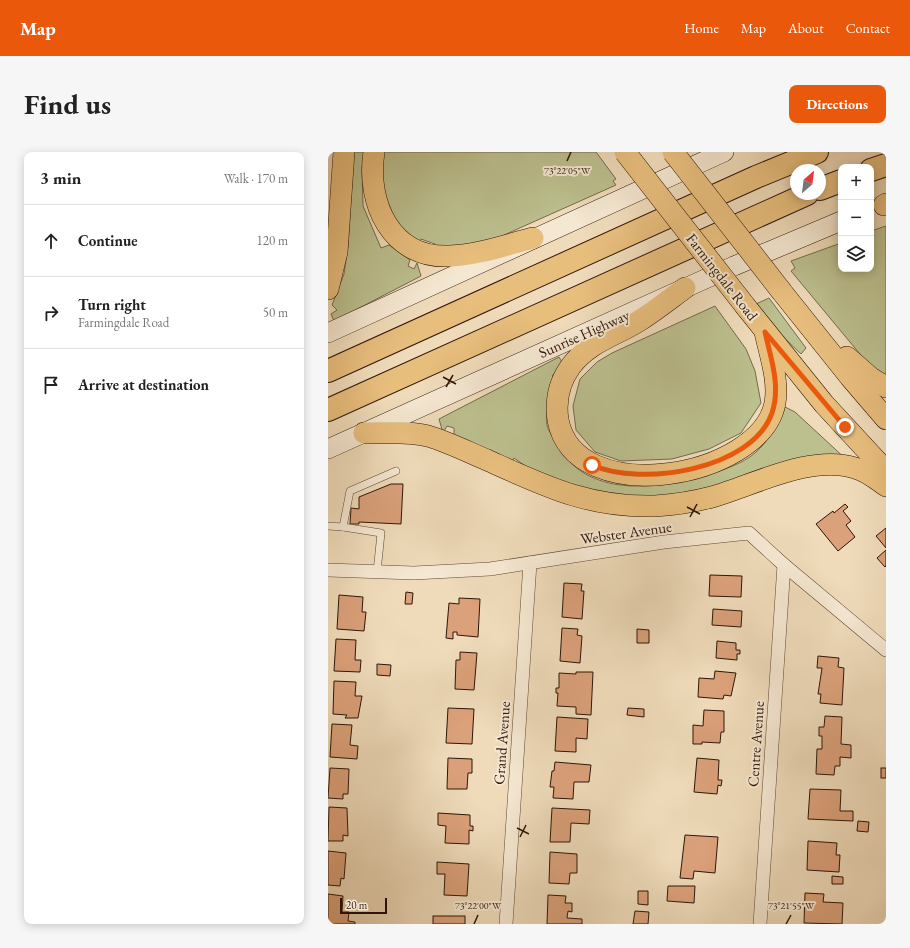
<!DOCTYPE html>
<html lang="en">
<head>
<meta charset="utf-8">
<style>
  :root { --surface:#fff; --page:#f6f6f6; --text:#222; --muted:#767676; --line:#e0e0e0; --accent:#ea580c }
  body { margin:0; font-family:"EB Garamond",serif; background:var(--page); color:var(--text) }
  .controls { position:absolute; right:12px; top:12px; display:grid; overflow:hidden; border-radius:8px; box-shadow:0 2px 10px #0003 }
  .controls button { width:36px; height:36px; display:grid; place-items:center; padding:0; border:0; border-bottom:1px solid var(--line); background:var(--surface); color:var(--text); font:20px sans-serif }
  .compass { position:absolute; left:462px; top:12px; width:36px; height:36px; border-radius:50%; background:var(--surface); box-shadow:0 2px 10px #0003; rotate:28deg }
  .scale { position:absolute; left:12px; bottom:10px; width:47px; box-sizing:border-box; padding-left:4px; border:2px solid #2e1508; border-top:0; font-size:11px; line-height:14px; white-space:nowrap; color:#2e1508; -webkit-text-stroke:3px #f5e8d2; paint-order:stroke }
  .stop { position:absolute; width:12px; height:12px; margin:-9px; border:3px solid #ea580c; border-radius:50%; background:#fff }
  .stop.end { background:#ea580c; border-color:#fff; box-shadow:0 1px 4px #0008 }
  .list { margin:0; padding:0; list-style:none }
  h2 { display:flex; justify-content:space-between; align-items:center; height:52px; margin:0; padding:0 16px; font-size:17px }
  h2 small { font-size:13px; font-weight:400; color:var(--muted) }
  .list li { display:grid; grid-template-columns:26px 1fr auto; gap:12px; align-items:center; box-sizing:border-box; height:72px; padding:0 16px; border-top:1px solid var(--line) }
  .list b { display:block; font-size:15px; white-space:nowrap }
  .list p { margin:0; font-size:13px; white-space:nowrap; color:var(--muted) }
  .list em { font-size:13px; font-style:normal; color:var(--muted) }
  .icon { flex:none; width:22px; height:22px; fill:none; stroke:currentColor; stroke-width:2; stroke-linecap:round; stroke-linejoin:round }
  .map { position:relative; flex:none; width:558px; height:772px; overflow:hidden; border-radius:8px }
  header { display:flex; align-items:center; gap:24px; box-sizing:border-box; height:56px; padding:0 20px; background:var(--accent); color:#fff }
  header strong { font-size:19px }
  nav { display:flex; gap:22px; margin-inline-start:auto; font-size:14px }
  .intro { display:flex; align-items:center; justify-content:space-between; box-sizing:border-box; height:96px; padding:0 24px }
  h1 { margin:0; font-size:28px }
  .button { padding:10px 18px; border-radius:8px; background:var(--accent); color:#fff; font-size:14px; font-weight:700 }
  main { display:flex; gap:24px; padding:0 24px }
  aside { flex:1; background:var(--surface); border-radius:8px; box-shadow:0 2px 10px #0003 }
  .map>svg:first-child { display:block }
  .green { fill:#bcbf8e; stroke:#756a4b }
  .building { fill:#dba17a; stroke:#2e1508 }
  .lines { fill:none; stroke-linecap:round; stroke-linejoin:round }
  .lane-casing { stroke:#5e4634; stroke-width:8 }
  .street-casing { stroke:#5e4634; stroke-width:14 }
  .secondary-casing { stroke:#2e1508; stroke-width:20 }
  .primary-casing { stroke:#2e1508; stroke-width:22 }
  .highway-casing { stroke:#2e1508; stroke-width:24 }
  .lane { stroke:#f5e8d2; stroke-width:7 }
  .street { stroke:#f5e8d2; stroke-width:13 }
  .secondary { stroke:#f5e8d2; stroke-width:19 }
  .primary { stroke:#e8be7d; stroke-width:21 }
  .highway { stroke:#e8be7d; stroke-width:22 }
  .primary-bridge-casing { stroke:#2e1508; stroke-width:22; stroke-linecap:butt }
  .primary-bridge { stroke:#e8be7d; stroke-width:21 }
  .route { stroke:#ea580c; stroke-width:5 }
  .ticks { fill:none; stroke:#2e1508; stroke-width:1.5 }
  .labels { text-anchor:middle; stroke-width:4; stroke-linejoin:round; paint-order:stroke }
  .street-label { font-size:15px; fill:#2e1508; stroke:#f5e8d2 }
  .ticks-label { font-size:10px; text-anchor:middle; fill:#2e1508; stroke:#f5e8d2; stroke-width:4; stroke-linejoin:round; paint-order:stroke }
</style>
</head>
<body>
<header>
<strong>Map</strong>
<nav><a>Home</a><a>Map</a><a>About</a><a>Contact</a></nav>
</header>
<div class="intro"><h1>Find us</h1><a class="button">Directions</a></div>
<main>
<aside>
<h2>3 min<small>Walk · 170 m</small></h2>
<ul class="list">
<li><svg class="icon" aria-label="ahead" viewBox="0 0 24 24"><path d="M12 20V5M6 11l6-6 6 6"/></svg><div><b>Continue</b></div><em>120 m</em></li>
<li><svg class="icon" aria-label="right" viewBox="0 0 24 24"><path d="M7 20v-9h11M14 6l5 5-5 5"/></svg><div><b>Turn right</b><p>Farmingdale Road</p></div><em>50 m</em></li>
<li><svg class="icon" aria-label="arrive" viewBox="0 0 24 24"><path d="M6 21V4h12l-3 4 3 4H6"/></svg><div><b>Arrive at destination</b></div></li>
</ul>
</aside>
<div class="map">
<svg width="558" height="772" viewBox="0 0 558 772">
  <rect width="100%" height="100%" fill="#efdbba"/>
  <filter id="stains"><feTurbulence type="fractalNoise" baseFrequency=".005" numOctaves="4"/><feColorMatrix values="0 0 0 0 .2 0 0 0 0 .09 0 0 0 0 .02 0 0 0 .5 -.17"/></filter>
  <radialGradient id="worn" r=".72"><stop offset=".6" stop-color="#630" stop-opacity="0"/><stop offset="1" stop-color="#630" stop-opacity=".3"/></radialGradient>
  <g class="green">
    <path d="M26,0H37L34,15L35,54L53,96L61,93L82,108L80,114L86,117L89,111L93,124L6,169L3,162L9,158L4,153L16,122L20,94Z"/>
    <path d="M55,0H268L288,27L285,29L288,33L147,96L105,98L107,92L93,87L90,92L58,60L51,30Z"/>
    <path d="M558,74V227L546,219L463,119L467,116L463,109L513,91V117H543V79Z"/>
    <path d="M441,146L478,196L473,202L452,182L428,152Z"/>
    <path d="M387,154L418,197L427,219L433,251L413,281L381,297L344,307L293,309L267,300L248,278L245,254L252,227L269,210L284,201Z"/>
    <path d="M231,205L235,212L224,224L227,226C223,236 217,263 219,273C220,279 226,286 229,292C257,346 329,338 378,323C395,318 414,312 427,301C442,288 449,272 455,254L467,260L519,308L365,340L312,346L279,344L210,323L186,306L183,311L126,284V276L119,274L115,281L111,267Z"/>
  </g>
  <g class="building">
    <path d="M63,332H75L73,372L31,370V372H22L23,356L31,357V345Z"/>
    <path d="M517,352L520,355L515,359L523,369L518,373L527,385L510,399L488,372L505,359L506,361Z"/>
    <path d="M558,376V396L548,384Z"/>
    <path d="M558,398V414L557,415L549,406Z"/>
    <path d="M382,423L414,424L413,445L381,444Z"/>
    <path d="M236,431L254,432L253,439H256L254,467L234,465Z"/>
    <path d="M78,440L85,441L84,452H77Z"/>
    <path d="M11,443L35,445L34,460H38L36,479L9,477Z"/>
    <path d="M131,446L152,447L150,485L129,483V480H125V487L118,486L121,451L131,452Z"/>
    <path d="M385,457L414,459L413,475L384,473Z"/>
    <path d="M234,476L250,477L249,483L254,484L252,511L232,509Z"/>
    <path d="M309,477L321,478V491H309Z"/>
    <path d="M8,487L28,488L27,508H33L32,520L6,519Z"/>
    <path d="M389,489L408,491V498H412V502H409V508L388,506Z"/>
    <path d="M132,500L149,501L146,538L127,537L128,508H132Z"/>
    <path d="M490,504L511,506L510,515L516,516L514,553L492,551L493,542H490L494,516H489Z"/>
    <path d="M49,512L63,513L62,524L49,523Z"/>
    <path d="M387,519L408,521L403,544L396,543L395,547L370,545L371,526L386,527Z"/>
    <path d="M248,520H265L263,563L248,562V555L229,554L230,541H228V536H231V521L248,522Z"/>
    <path d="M6,529L28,530L27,544H34L30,566H17L19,563L5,562Z"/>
    <path d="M120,556L146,557L144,592L118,591Z"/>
    <path d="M300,556L316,557V565L299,563Z"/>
    <path d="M376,558L396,559V580H393L392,591L374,590V592H365V573L375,574Z"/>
    <path d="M497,564L514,565L513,592L523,593V606L512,605V614H507L506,623L488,622L489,597H494V584H491V575H496Z"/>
    <path d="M229,565L260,567L259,587L248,586V600L227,599Z"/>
    <path d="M4,572L24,573L22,593L30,594L29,607L2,605Z"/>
    <path d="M120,606L144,607V621H140L139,637H119Z"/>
    <path d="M369,606L391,608L390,628H394L393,634L390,633L389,642L366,640Z"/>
    <path d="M227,610L263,613L261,630H246L245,647L225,646L226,635H222L224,619H226Z"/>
    <path d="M2,616L21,617L20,642H15V647L0,646Z"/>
    <rect x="553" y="616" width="5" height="10"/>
    <path d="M482,637L513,638L512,659H525V669L480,667Z"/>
    <path d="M1,655L19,656L20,684L15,683V689H0Z"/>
    <path d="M224,656L262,658L261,672L243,671L242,690H222Z"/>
    <path d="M110,661L142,663V674H145V679L141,678V692L117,691L118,674L110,673Z"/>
    <path d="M530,669L541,670L540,680L529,679Z"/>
    <path d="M357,683L390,685L387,721L366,719L365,727L352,726Z"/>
    <path d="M480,689L509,691L508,703H512L511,720L479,718Z"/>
    <path d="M0,699L18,701L16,727L13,726L12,734L0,733Z"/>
    <path d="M222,700L249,702V721H242L241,732L221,731Z"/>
    <path d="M109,710L141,712L139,744L116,743L117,722H109Z"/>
    <path d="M504,724L515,725V732H504Z"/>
    <path d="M340,734H367L366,751L339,749Z"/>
    <path d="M310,739H320V753L310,752Z"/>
    <path d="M477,741L496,742L495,750L515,751L514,772L476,771Z"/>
    <path d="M0,742L15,744L14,760H21L20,769L27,770V772H0Z"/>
    <path d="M220,743L238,744L237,751H244V760L240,759L239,766L254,767V772H219Z"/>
    <path d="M307,759L321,760L320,772H305Z"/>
    <rect x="105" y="764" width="32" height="8"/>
  </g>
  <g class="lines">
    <g class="lane-casing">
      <g id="lane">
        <path d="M0,374L15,375L22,339L68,319"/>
        <path d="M15,375L53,381L49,420"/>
      </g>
    </g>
    <g class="street-casing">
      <g id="street">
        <path d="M0,418L86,421L162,417L336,390L421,381L456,413L558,498"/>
        <path d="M178,772L202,411"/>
        <path d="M432,772L456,413"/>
      </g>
    </g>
    <g class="secondary-casing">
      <g id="secondary">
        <path d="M0,181L396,0"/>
        <path d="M0,297L406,114L513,69"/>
      </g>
    </g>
    <g class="primary-casing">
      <g id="primary">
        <path d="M46,0C38,51 63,107 122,104C150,103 178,93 205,86"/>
        <path d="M556,53L558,52"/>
        <path d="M357,136C342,147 327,159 311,169C287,184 261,190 243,214C232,229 227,248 230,268C247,359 433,326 447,251C451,228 442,204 437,180"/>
        <path d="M0,137L9,100L16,0"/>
        <path d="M454,140L522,225L558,267"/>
        <path d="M418,155L496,252L558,319"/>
        <path d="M519,205L543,226L558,235"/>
        <path d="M36,281C57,281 80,279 100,284C120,290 140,300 159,308C217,334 261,356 327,354C345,353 365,350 384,345C426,333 483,302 527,316C539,319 548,327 558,334"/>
      </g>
    </g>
    <g class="highway-casing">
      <g id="highway">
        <path d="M543,18L558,13"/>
        <path d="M492,37L513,29"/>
        <path d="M0,219L428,25L489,0"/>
        <path d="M0,258L479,42"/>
      </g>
    </g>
    <use href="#lane" class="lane"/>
    <use href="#street" class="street"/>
    <use href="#secondary" class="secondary"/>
    <use href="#primary" class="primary"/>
    <use href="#highway" class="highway"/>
    <g class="primary-bridge-casing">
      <g id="primary-bridge">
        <path d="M297,0L418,155"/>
        <path d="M345,0L454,140"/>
      </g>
    </g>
    <use href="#primary-bridge" class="primary-bridge"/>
  </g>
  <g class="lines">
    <path class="route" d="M264,313C313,335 424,318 444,261C453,234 443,207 437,180L517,275"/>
  </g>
  <path class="ticks" d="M239,9L243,0M115,225L128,232M118,235L125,223M359,355L372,362M362,365L369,352M189,676L201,682M192,685L198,673M146,772L150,763M458,772L463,763"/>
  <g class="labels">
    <g class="street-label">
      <text transform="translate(394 125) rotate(52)" y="5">Farmingdale Road</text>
      <text transform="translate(256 182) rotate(-24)" y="5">Sunrise Highway</text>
      <text transform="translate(298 381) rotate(-8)" y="5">Webster Avenue</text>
      <text transform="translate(174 591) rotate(-86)" y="5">Grand Avenue</text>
      <text transform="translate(428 592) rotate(-86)" y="5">Centre Avenue</text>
    </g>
  </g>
  <g class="ticks-label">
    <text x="239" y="22">73°22'05"W</text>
    <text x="150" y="757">73°22'00"W</text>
    <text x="463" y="757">73°21'55"W</text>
  </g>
  <rect width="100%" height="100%" filter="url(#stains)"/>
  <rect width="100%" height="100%" fill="url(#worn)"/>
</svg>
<div class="controls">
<button>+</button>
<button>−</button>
<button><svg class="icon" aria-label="layers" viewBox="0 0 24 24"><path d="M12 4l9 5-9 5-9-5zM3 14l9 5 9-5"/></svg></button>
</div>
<svg class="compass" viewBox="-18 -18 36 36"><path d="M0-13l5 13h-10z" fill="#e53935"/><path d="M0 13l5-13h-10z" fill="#767676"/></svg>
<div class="scale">20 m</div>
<div class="stop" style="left:264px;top:313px"></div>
<div class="stop end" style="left:517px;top:275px"></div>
</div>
</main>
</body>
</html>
